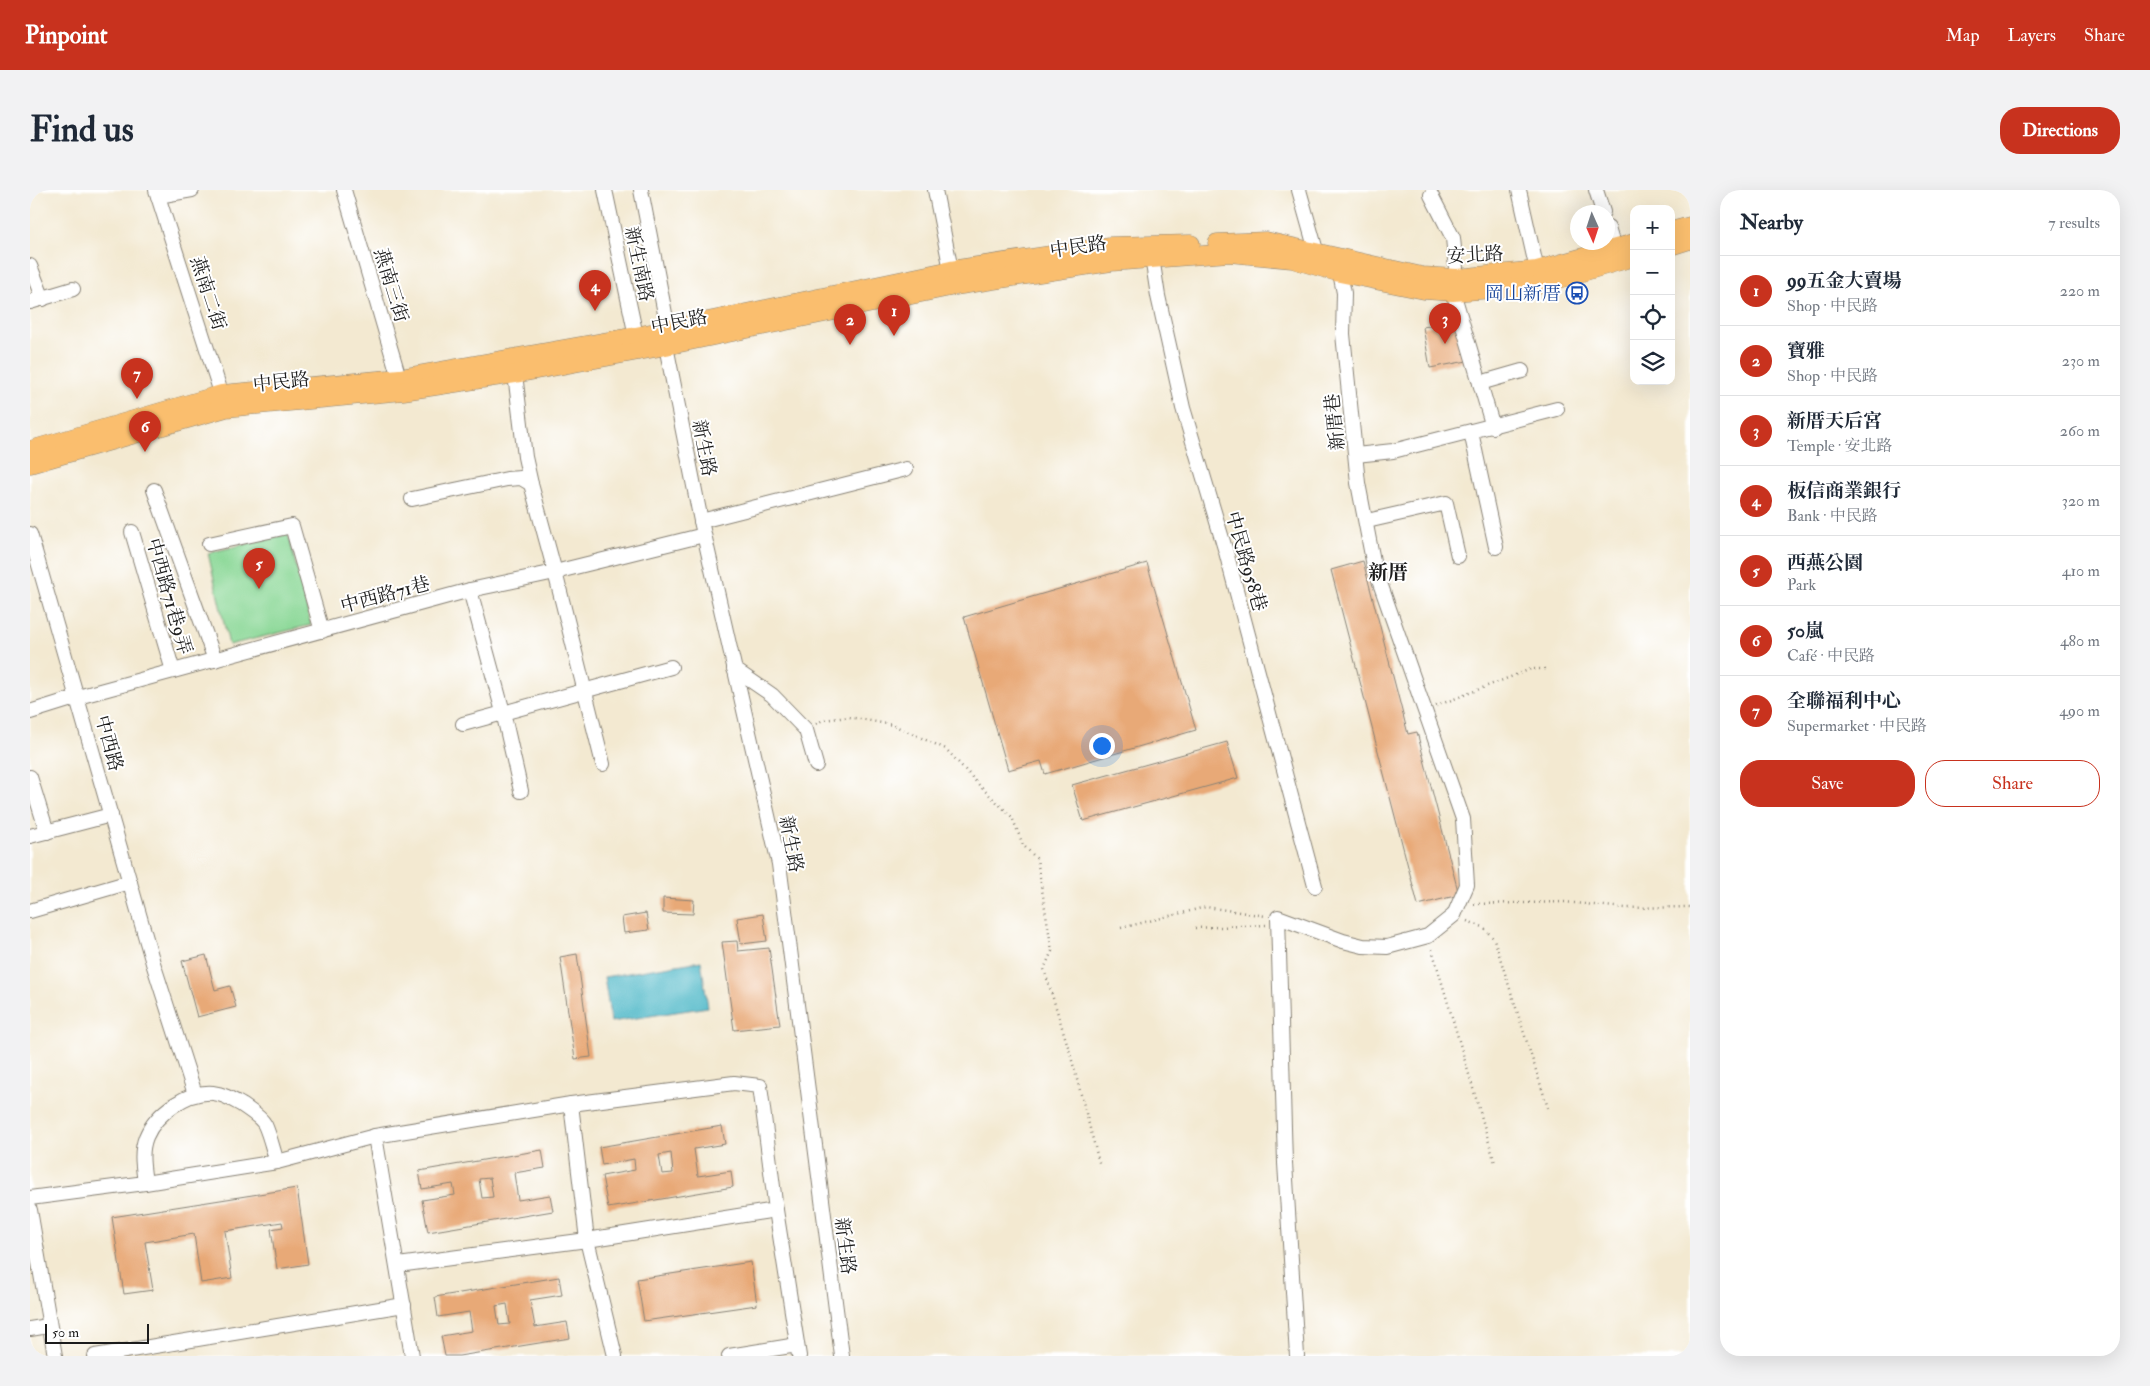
<!DOCTYPE html>
<html lang="en">
<head>
<meta charset="utf-8">
<style>
  :root { --surface:#fff; --page:#f2f2f3; --text:#1f2937; --muted:#747a83; --line:#e0e1e3; --accent:#c8321e }
  body { margin:0; font-family:"IM FELL Double Pica","Noto Serif TC",serif; background:var(--page); color:var(--text) }
  .controls { position:absolute; right:15px; top:15px; display:grid; overflow:hidden; border-radius:10px; box-shadow:0 5px 20px #0002 }
  .controls button { width:45px; height:45px; display:grid; place-items:center; padding:0; border:0; border-bottom:1px solid var(--line); background:var(--surface); color:var(--text); font:25px sans-serif }
  .compass { position:absolute; left:1540px; top:15px; width:45px; height:45px; border-radius:50%; background:var(--surface); box-shadow:0 5px 20px #0002; rotate:177deg }
  .scale { position:absolute; left:15px; bottom:12px; width:104px; box-sizing:border-box; padding-left:5px; border:2px solid #1c1c1c; border-top:0; font-size:14px; line-height:18px; white-space:nowrap; color:#1c1c1c; -webkit-text-stroke:4px #fff; paint-order:stroke }
  .you { position:absolute; left:1071px; top:555px; width:18px; height:18px; margin:-12px; border:4px solid #fff; border-radius:50%; background:#1a73e8; box-shadow:0 0 0 8px #1a73e833 }
  .badge { display:grid; place-items:center; width:32px; height:32px; border-radius:50%; background:var(--accent); color:#fff; font-size:16px; font-weight:700 }
  .pin { position:absolute; translate:-50% -41px; filter:drop-shadow(0 1px 2px #0008) }
  .pin::after { content:''; position:absolute; top:26px; width:18px; height:15px; background:inherit; clip-path:polygon(0 0,100% 0,50% 100%) }
  .list { margin:0; padding:0; list-style:none }
  h2 { display:flex; justify-content:space-between; align-items:center; height:65px; margin:0; padding:0 20px; font-size:21px }
  h2 small { font-size:16px; font-weight:400; color:var(--muted) }
  .list li { display:grid; grid-template-columns:32px 1fr auto; gap:15px; align-items:center; box-sizing:border-box; height:70px; padding:0 20px; border-top:1px solid var(--line) }
  .list b { display:block; font-size:19px; white-space:nowrap }
  .list p { margin:0; font-size:16px; white-space:nowrap; color:var(--muted) }
  .list em { font-size:16px; font-style:normal; color:var(--muted) }
  .actions { display:flex; gap:10px; padding:15px 20px }
  .actions a { flex:1; padding:11px 0; border:1px solid var(--accent); border-radius:20px; text-align:center; font-size:18px; color:var(--accent) }
  .actions .main { background:var(--accent); color:#fff }
  .icon { flex:none; width:28px; height:28px; fill:none; stroke:currentColor; stroke-width:2; stroke-linecap:round; stroke-linejoin:round }
  .map { position:relative; flex:none; width:1660px; height:1166px; overflow:hidden; border-radius:20px }
  header { display:flex; align-items:center; gap:30px; box-sizing:border-box; height:70px; padding:0 25px; background:var(--accent); color:#fff }
  header strong { font-size:24px }
  nav { display:flex; gap:28px; margin-inline-start:auto; font-size:18px }
  .intro { display:flex; align-items:center; justify-content:space-between; box-sizing:border-box; height:120px; padding:0 30px }
  h1 { margin:0; font-size:35px }
  .button { padding:12px 22px; border-radius:20px; background:var(--accent); color:#fff; font-size:18px; font-weight:700 }
  main { display:flex; gap:30px; padding:0 30px }
  aside { flex:1; background:var(--surface); border-radius:20px; box-shadow:0 5px 20px #0002 }
  .map>svg:first-child { display:block }
  .green { fill:#8bd897; stroke:#547a5a }
  .water { fill:#4ab6c6; stroke:#336971 }
  .building { fill:#e8a977; fill-rule:evenodd }
  .lines { fill:none; stroke-linecap:round; stroke-linejoin:round }
  .minor-casing { stroke:#888276; stroke-width:16 }
  .major-casing { stroke:#888276; stroke-width:19 }
  .path { stroke:#888276; stroke-width:2.5; stroke-dasharray:1 4; stroke-linecap:butt }
  .minor { stroke:#fff; stroke-width:14 }
  .major { stroke:#fabe6e; stroke-width:18 }
  .labels { text-anchor:middle; stroke-width:4; stroke-linejoin:round; paint-order:stroke }
  .street-label { font-size:19px; fill:#1c1c1c; stroke:#fff }
  .transit-label { font-size:19px; fill:#164399; stroke:#fff; text-anchor:end }
  .neighbourhood-label { font-size:20px; font-weight:bold; fill:#1c1c1c; stroke:#fff }
</style>
</head>
<body>
<header>
<strong>Pinpoint</strong>
<nav><a>Map</a><a>Layers</a><a>Share</a></nav>
</header>
<div class="intro"><h1>Find us</h1><a class="button">Directions</a></div>
<main>
<div class="map">
<svg width="1660" height="1166" viewBox="0 0 1660 1166">
  <rect width="100%" height="100%" fill="#fff"/>
  <filter id="ink" filterUnits="userSpaceOnUse"><feTurbulence type="fractalNoise" baseFrequency=".02" numOctaves="2"/><feDisplacementMap in="SourceGraphic" scale="10" xChannelSelector="R" yChannelSelector="G"/><feConvolveMatrix kernelMatrix="1 2 1 2 8 2 1 2 1" color-interpolation-filters="sRGB"/></filter>
  <filter id="wash" filterUnits="userSpaceOnUse"><feTurbulence type="fractalNoise" baseFrequency=".0096" numOctaves="4" result="noise"/><feDisplacementMap in="SourceGraphic" scale="20" xChannelSelector="R" yChannelSelector="G"/><feGaussianBlur stdDeviation="1.12" result="paint"/><feColorMatrix in="noise" values="0 0 0 0 0 0 0 0 0 0 0 0 0 0 0 0 0 1.4 0 .05"/><feComposite in="paint" operator="in"/></filter>
  <g filter="url(#wash)">
    <rect width="100%" height="100%" fill="#f3e9d1"/>
    <path class="green" d="M258,344L281,435L199,455L178,363Z"/>
    <path class="water" d="M671,771L678,817L581,832L574,787Z"/>
    <g id="blocks">
      <g class="building">
        <path d="M1430,131L1437,171L1400,178L1393,137Z"/>
        <path d="M1333,371L1378,544L1387,542L1429,705L1388,715L1301,380Z"/>
        <path d="M1117,373L1166,540L1015,584L1011,571L978,580L934,427Z"/>
        <path d="M1197,552L1208,588L1053,631L1042,595Z"/>
        <path d="M633,708L664,710L663,724L633,723Z"/>
        <path d="M616,723L619,740L594,743L592,727Z"/>
        <path d="M733,724L737,751L711,754L707,728Z"/>
        <path d="M707,751L708,761L739,758L750,835L704,840L692,752Z"/>
        <path d="M547,764L561,867L545,869L530,767Z"/>
        <path d="M176,765L185,800L200,796L206,817L167,827L152,771Z"/>
        <path d="M692,936L695,954L664,959L668,986L701,981L703,997L578,1018L572,986L605,980L604,969L572,975L569,957ZM641,963L643,983L632,984L629,965Z"/>
        <path d="M512,960L515,978L484,983L488,1010L520,1005L523,1021L398,1042L392,1010L425,1005L423,994L392,999L389,981ZM460,988L463,1007L452,1008L449,989Z"/>
        <path d="M267,998L278,1074L247,1079L241,1039L253,1037L252,1032L195,1041L202,1088L171,1093L164,1044L115,1052L123,1100L94,1104L82,1027Z"/>
        <path d="M721,1072L727,1115L614,1131L607,1089Z"/>
        <path d="M529,1087L532,1105L500,1110L505,1137L537,1132L540,1148L429,1166H415L411,1146L442,1141L439,1122L408,1127L405,1107ZM477,1114L480,1134L469,1135L466,1116Z"/>
      </g>
    </g>
  </g>
  <g filter="url(#ink)">
    <use href="#blocks" fill-opacity="0" stroke="#888276" stroke-width="1"/>
    <g class="lines">
      <g class="minor-casing">
        <g id="minor">
          <path d="M126,0L194,212"/>
          <path d="M314,0L372,198"/>
          <path d="M575,0L606,146L613,149"/>
          <path d="M611,0L638,139L636,156L671,331L749,674L812,1166"/>
          <path d="M905,0L923,90"/>
          <path d="M1489,0L1507,80"/>
          <path d="M1566,0L1573,22"/>
          <path d="M1401,5L1423,48L1427,88L1423,102L1463,237"/>
          <path d="M128,6L162,0"/>
          <path d="M1578,38L1586,66"/>
          <path d="M1121,61L1128,106L1153,218L1196,362L1285,696"/>
          <path d="M0,76L13,109"/>
          <path d="M0,112L43,99"/>
          <path d="M485,184L495,267L501,294L525,382L573,574"/>
          <path d="M1450,193L1492,181"/>
          <path d="M1441,242L1466,357"/>
          <path d="M1326,265L1363,261L1527,219"/>
          <path d="M124,300L185,470"/>
          <path d="M382,309L477,289L491,288L501,294"/>
          <path d="M671,331L876,279"/>
          <path d="M1337,331L1416,313L1428,366"/>
          <path d="M102,342L143,481"/>
          <path d="M0,344L123,773L165,904"/>
          <path d="M179,354L262,336L292,441"/>
          <path d="M440,400L473,522L491,601"/>
          <path d="M704,479L742,505L776,540L786,575"/>
          <path d="M0,522L48,507L440,400L525,382L674,345"/>
          <path d="M433,534L641,477"/>
          <path d="M0,587L17,642"/>
          <path d="M0,646L81,625"/>
          <path d="M0,721L100,692"/>
          <path d="M541,914L557,1050L585,1166"/>
          <path d="M345,946L382,1166"/>
          <path d="M115,993C113,977 110,962 116,947C126,923 157,901 183,903C194,904 203,910 212,915C219,920 231,927 235,935C240,946 243,960 247,972"/>
          <path d="M0,1008L115,993L247,972L345,946L541,914L704,893L730,896L746,1020L769,1166"/>
          <path d="M0,1020L25,1166"/>
          <path d="M368,1075L557,1050L746,1020"/>
          <path d="M0,1139L18,1136"/>
          <path d="M65,1166L374,1115"/>
          <path d="M699,1166L767,1155"/>
          <path d="M1267,1166L1255,973L1248,727L1313,751L1333,756L1357,757L1398,746L1424,725L1437,695L1433,629L1344,376L1328,293L1313,144L1314,103L1310,83L1287,64L1269,0"/>
        </g>
      </g>
      <g class="major-casing">
        <g id="major">
          <path d="M1641,41L1660,36"/>
          <path d="M1187,53L1236,51L1392,86L1427,88L1507,80L1604,53"/>
          <path d="M1641,56L1660,50"/>
          <path d="M0,260L192,204L370,188L606,146L921,80L1080,56L1161,54"/>
          <path d="M0,274L196,218L373,201L485,184L636,156L925,96L1081,72L1199,63L1262,69L1310,83L1394,100L1423,102L1505,96L1604,67"/>
        </g>
      </g>
      <g class="path">
        <path d="M1406,516L1501,479H1517"/>
        <path d="M786,534L793,530L819,527L863,535L916,559L950,596L982,627L993,655L1007,669L1022,761L1014,779L1040,863L1070,976"/>
        <path d="M1444,714L1535,712L1595,718L1660,717"/>
        <path d="M1437,731L1453,737L1464,749L1518,918"/>
        <path d="M1091,738L1176,717L1236,726"/>
        <path d="M1165,738L1236,735"/>
        <path d="M1402,759L1465,973"/>
      </g>
      <use href="#minor" class="minor"/>
      <use href="#major" class="major"/>
    </g>
  </g>
  <defs>
    <g id="bus-ring" transform="scale(1.125)"><circle r="9.5" fill="#fff" stroke="#1a4fb4" stroke-width="1.5"/><path d="M-5-6H5V4H4V6H2V4H-2V6H-4V4H-5ZM-3.5-4V0h7V-4ZM-3.5 1.2v1.5H-2V1.2ZM2 1.2v1.5H3.5V1.2Z" fill="#1a4fb4"/></g>
  </defs>
  <g fill-rule="evenodd">
    <use href="#bus-ring" x="1547" y="103"/>
  </g>
  <g class="labels">
    <g class="street-label">
      <text transform="translate(1048 56) rotate(-8)" y="7">中民路</text>
      <text transform="translate(1445 64) rotate(-3)" y="7">安北路</text>
      <text transform="translate(610 74) rotate(78)" y="7">新生南路</text>
      <text transform="translate(362 95) rotate(73)" y="7">燕南三街</text>
      <text transform="translate(179 103) rotate(72)" y="7">燕南二街</text>
      <text transform="translate(649 131) rotate(-11)" y="7">中民路</text>
      <text transform="translate(251 191) rotate(-6)" y="7">中民路</text>
      <text transform="translate(1304 232) rotate(-96)" y="7">新厝巷</text>
      <text transform="translate(675 258) rotate(79)" y="7">新生路</text>
      <text transform="translate(1217 371) rotate(74)" y="7">中民路958巷</text>
      <text transform="translate(355 404) rotate(-15)" y="7">中西路71巷</text>
      <text transform="translate(140 406) rotate(74)" y="7">中西路71巷9弄</text>
      <text transform="translate(80 553) rotate(75)" y="7">中西路</text>
      <text transform="translate(762 654) rotate(79)" y="7">新生路</text>
      <text transform="translate(816 1056) rotate(83)" y="7">新生路</text>
    </g>
    <g class="transit-label">
      <text x="1531" y="110">岡山新厝</text>
    </g>
    <g class="neighbourhood-label">
      <text x="1358" y="389">新厝</text>
    </g>
  </g>
</svg>
<div class="controls">
<button>+</button>
<button>−</button>
<button><svg class="icon" aria-label="locate" viewBox="0 0 24 24"><circle cx="12" cy="12" r="6"/><path d="M12 2v4M12 18v4M2 12h4M18 12h4"/></svg></button>
<button><svg class="icon" aria-label="layers" viewBox="0 0 24 24"><path d="M12 4l9 5-9 5-9-5zM3 14l9 5 9-5"/></svg></button>
</div>
<svg class="compass" viewBox="-18 -18 36 36"><path d="M0-13l5 13h-10z" fill="#e53935"/><path d="M0 13l5-13h-10z" fill="#747a83"/></svg>
<div class="scale">50 m</div>
<div class="you"></div>
<div class="pin badge" style="left:864px;top:146px">1</div>
<div class="pin badge" style="left:820px;top:155px">2</div>
<div class="pin badge" style="left:1415px;top:154px">3</div>
<div class="pin badge" style="left:565px;top:121px">4</div>
<div class="pin badge" style="left:229px;top:399px">5</div>
<div class="pin badge" style="left:115px;top:262px">6</div>
<div class="pin badge" style="left:107px;top:209px">7</div>
</div>
<aside>
<h2>Nearby<small>7 results</small></h2>
<ul class="list">
<li><span class="badge">1</span><div><b>99五金大賣場</b><p>Shop · 中民路</p></div><em>220 m</em></li>
<li><span class="badge">2</span><div><b>寶雅</b><p>Shop · 中民路</p></div><em>230 m</em></li>
<li><span class="badge">3</span><div><b>新厝天后宮</b><p>Temple · 安北路</p></div><em>260 m</em></li>
<li><span class="badge">4</span><div><b>板信商業銀行</b><p>Bank · 中民路</p></div><em>320 m</em></li>
<li><span class="badge">5</span><div><b>西燕公園</b><p>Park</p></div><em>410 m</em></li>
<li><span class="badge">6</span><div><b>50嵐</b><p>Café · 中民路</p></div><em>480 m</em></li>
<li><span class="badge">7</span><div><b>全聯福利中心</b><p>Supermarket · 中民路</p></div><em>490 m</em></li>
</ul>
<div class="actions"><a class="main">Save</a><a>Share</a></div>
</aside>
</main>
</body>
</html>
